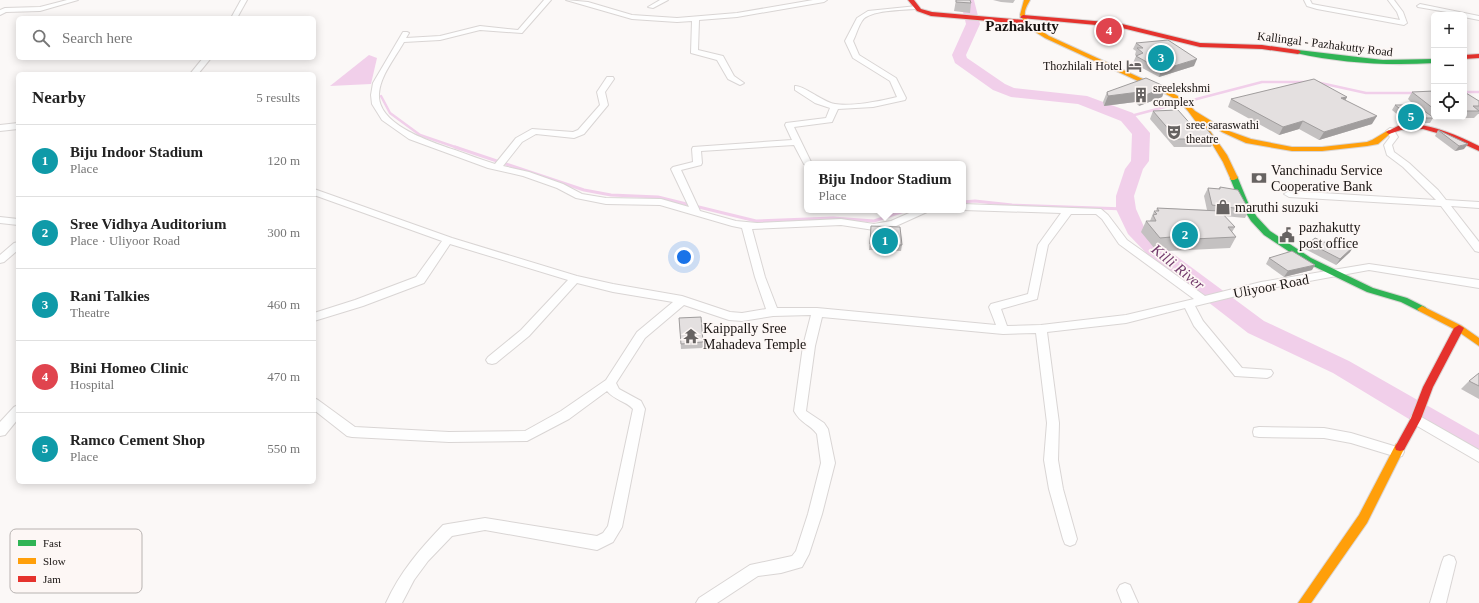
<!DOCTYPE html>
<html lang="en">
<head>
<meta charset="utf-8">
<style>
  :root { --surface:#fff; --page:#f6f6f6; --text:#222; --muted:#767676; --line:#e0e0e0; --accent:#2563eb }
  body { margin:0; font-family:Georgia,serif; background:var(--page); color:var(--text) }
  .controls { position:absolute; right:12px; top:12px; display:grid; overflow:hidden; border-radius:6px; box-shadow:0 2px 10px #0003 }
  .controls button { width:36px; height:36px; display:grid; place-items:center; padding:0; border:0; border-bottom:1px solid var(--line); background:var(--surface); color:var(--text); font:20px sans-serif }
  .you { position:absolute; left:684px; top:257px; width:14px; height:14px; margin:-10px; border:3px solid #fff; border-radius:50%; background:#1a73e8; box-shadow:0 0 0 6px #1a73e833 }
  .badge { display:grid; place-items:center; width:26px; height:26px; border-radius:50%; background:var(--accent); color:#fff; font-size:13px; font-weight:700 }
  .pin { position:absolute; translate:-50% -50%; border:2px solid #fff; box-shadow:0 1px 4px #0006 }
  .popup { position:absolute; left:804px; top:161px; width:162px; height:52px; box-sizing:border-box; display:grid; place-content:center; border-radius:6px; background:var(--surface); filter:drop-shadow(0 1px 3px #0005); font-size:13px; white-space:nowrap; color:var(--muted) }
  .popup b { font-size:15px; color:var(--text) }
  .popup::after { content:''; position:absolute; left:50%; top:100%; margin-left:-8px; border:8px solid transparent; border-top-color:var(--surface) }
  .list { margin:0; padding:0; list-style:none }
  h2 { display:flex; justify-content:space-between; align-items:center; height:52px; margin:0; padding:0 16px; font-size:17px }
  h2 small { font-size:13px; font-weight:400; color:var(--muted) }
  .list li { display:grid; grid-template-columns:26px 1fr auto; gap:12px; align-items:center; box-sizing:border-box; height:72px; padding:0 16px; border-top:1px solid var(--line) }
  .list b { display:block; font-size:15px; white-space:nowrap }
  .list p { margin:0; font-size:13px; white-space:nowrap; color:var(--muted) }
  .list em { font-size:13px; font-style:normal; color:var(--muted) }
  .icon { flex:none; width:22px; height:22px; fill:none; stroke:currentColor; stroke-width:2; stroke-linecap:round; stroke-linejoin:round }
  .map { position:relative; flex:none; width:1479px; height:603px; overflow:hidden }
  .search { position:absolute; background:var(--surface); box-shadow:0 2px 10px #0003; left:16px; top:16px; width:300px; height:44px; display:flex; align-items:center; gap:10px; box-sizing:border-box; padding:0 14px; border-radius:6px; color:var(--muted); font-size:15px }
  .panel { position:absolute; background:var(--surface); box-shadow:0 2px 10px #0003; left:16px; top:72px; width:300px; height:412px; border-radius:6px }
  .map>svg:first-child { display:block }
  .water { fill:#f1cfea }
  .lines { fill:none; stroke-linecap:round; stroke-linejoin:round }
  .stream-far1 { stroke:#f1cfea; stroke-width:2.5 }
  .stream { stroke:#f1cfea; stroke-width:3 }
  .river { fill:#f1cfea; fill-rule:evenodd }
  .street-casing { stroke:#d9d5d4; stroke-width:2 }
  .fast-casing { stroke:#d9d5d4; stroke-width:2 }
  .slow-casing { stroke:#d9d5d4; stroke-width:2 }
  .jam-casing { stroke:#d9d5d4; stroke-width:2 }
  .street { fill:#fefefe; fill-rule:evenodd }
  .fast { fill:#30b455; fill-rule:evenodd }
  .slow { fill:#ff9f0a; fill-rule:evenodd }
  .jam { fill:#e5322d; fill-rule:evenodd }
  .wall { fill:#c4c1c1 }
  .shaded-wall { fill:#a09d9d }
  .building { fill:#e4e0e0; stroke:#a09d9d }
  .labels { text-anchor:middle; stroke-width:3.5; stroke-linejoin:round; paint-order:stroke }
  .far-street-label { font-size:12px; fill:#181311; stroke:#fdf7f5 }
  .far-poi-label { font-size:12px; fill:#181311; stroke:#fdf7f5; text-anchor:start }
  .poi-label { font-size:14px; fill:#181311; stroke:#fdf7f5; text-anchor:start }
  .street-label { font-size:14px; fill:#181311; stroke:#fdf7f5 }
  .far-district-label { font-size:15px; font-weight:bold; fill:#181311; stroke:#fdf7f5 }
  .water-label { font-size:15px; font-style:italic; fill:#733b6c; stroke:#fdf7f5 }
  .key { fill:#fdf7f5; stroke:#b8b3b1; stroke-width:1 }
  .key-label { font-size:11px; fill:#181311 }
</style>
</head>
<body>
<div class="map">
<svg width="1479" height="603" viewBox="0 0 1479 603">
  <rect width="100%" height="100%" fill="#fbf8f7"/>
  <path class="water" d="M369,55L377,58L371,84L330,86Z"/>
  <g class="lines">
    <g class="stream-far1">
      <path d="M1316,82L1366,93H1415"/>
      <path d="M1464,92H1479"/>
      <path d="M381,96L390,113L420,135L458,148"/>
      <path d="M1189,101L1262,82H1308"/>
      <path d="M1127,117L1176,104"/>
    </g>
    <g class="stream">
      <path d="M455,147L584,190L611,195L658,197L756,221L833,218L874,221L907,210"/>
      <path d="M963,202L975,201L1012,205L1126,209"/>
    </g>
    <path class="river" d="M960,0H974L980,24L966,55L967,58L1005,84L1014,88L1087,96L1133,113L1150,133L1149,161L1143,169L1134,196L1136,209L1144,227L1164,247L1264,321L1349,361L1479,435V459L1470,456L1333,373L1248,333L1150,257L1128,234L1116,209V196L1125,169L1131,161L1132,134L1121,121L1078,104L1011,97L993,90L955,63L952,55L966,24Z"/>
    <g class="street-casing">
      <g id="street">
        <path d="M67,0H78L40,11L6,12L0,15V10L5,8L40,7Z"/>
        <path d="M241,0H247L237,18H231Z"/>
        <path d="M544,0H551L522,33L480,30L440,40L404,42C395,58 380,76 379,94C377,125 432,142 455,150C469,155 482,160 495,164L516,138L532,129L573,132L578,130L600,105L597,92L607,77H613L614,79L605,92L608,105L584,134L574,138L536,134L522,142L503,166L529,172L563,184L582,194L606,198L661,199L689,207L671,169L673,167L693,162L692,149L693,147L792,140L785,125L786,123L826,118L830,108L815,103L795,90V86C803,85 823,102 835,104C850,107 882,101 897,97L890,81L853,58L845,41L857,18L868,11L917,6V8L915,9C903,10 868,10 862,21C858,27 856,35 853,41L859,55L896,78L906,98L905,100L873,107L838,109L832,122L794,127L812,164H807V166L804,164L794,145L701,151L702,163L701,165L681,170L700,211L736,221L757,223L841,219L874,224L891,221L916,210H929L927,212L896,226L874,230L841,225L752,229L765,277L777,308H817L996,325L989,307L991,304L1028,294L1038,245L1061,213L963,210V204L1101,209L1108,215L1127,240L1205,296L1261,282L1369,264L1479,280V288L1369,270L1261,290L1195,306L1203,321L1242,368L1271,370L1273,373L1271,376L1267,378L1235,376L1194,326L1185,308L1126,323L1047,332L1059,423L1058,460L1063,489L1077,539L1075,544L1070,546L1065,544L1063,539L1049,489L1044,460L1047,423L1036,333L1003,334L822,317L815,346L806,411L824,423L828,429L835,463L822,514L809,554L802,567L781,573L758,576L717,603H696L699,598L750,565L792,556L796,551L808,514L821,463L817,434C810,424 801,424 794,411L803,346L811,315L773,316L742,321L729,320L684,305L645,338L616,383L619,389L641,401L645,409L622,527L613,542L597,550L485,530L452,536L428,561L414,580L402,603H386C400,572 420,549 443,525L448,524L485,518L597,536L603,533L608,526L633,409C626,401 614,400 607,391L569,419L527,441L449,442L352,437L347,436L314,410V398L318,400L355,427L449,432L525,431L561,411L606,380L637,332L673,302L613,292L577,283L529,336L496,363L492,364L488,363L486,360L488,357L521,330L568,280L450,244L424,283L363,306L314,321V313L355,300L416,277L442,241L314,195V189L452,238L577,276L613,284L682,296L730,312L742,313L766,309L755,277L742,228L732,226L660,205L606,204L576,198L557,188L523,176L488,168L409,139L382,120L372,104L371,95L373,83L403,32H407L409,33L406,38L440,36L480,26L518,30ZM1071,214H1096L1102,219L1119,244L1194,299L1126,315L1041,325L1007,326L1001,309L1037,299L1048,245Z"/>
        <path d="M566,0L588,2L632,15L677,18L737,13L813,0H827L824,2L737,17L699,20L698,50L723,56L734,76L744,83L740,85L728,79L717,60L691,53L692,21L677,22L632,19Z"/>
        <path d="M660,0H668L653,8L648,7Z"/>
        <path d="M1304,0H1310L1312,4L1317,5L1400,20L1397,12L1388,0H1394L1403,12L1407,23L1404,25L1317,9L1307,6Z"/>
        <path d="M1420,4L1479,16V20L1464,17V15L1418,7L1417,6Z"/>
        <path d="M203,58H211L198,74H190Z"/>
        <path d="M18,123V129L0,131V125Z"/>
        <path d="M1390,128L1393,129L1398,137L1392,145L1394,152L1409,163L1438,190L1446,200L1479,202V208L1451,206L1479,242V252L1475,251L1441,206L1289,197L1284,194L1289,191L1436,200L1403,167L1387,155L1384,145L1390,137L1386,131Z"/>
        <path d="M0,217L18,219V225L0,223Z"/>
        <path d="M18,242V250L4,262L0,263V255L14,243Z"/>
        <path d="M18,405V419L5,435L0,436V422L14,407Z"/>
        <path d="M1416,414L1479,450V462L1412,423L1410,419L1412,415Z"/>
        <path d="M1259,427L1324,428L1351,433L1397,447L1402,448L1404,452L1402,456L1397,457L1351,443L1324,438L1259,437L1254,436L1253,432L1254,428Z"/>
        <path d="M1449,555L1454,557L1456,562L1446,603H1430L1442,562L1444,557Z"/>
        <path d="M1125,583L1130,585L1138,603H1122L1117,590L1120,585Z"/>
      </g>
    </g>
    <g class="fast-casing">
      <g id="fast">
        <path d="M1298,50L1383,60L1434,59V63C1388,66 1341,63 1296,53L1295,52Z"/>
        <path d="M1231,176H1237L1249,205L1257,217L1270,231L1311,258L1373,288L1407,298L1425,307L1427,309L1425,311H1419L1401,302L1367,292L1305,262L1264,235L1251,221L1241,205L1230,178Z"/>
      </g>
    </g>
    <g class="slow-casing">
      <g id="slow">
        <path d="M1024,0H1030C1028,4 1024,10 1025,15C1028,25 1042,31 1049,36L1169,91L1183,99L1195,111L1226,130L1251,139L1292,147H1322L1367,142L1372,140L1387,131L1389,130L1392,132L1378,144L1367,146L1322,151H1292L1246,143L1222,132L1203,121L1227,155L1238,178L1234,180H1231L1223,162L1211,142L1188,111L1179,101L1164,93L1045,38L1029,28L1020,15Z"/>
        <path d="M1422,306L1462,326L1479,338V346L1456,330L1419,311L1417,309Z"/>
        <path d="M1400,443L1404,444L1405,447L1367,523L1311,603H1298L1359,515L1396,444Z"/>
      </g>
    </g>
    <g class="jam-casing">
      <g id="jam">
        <path d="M908,0H914L921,9L932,12L1025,20L1028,22L1025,24L931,16L917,11Z"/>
        <path d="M1023,15L1118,23L1200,43L1262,45L1298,50L1301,52L1298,54L1262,49L1200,47L1118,27L1021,18L1020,17Z"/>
        <path d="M1479,54V58L1464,59V55Z"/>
        <path d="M1412,124C1436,126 1457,135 1479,146V151L1444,135L1423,129L1401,130L1389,134L1386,132L1398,126Z"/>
        <path d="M1459,325L1464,328L1433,387L1421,419L1404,450L1400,451L1396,450L1395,447L1411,418L1423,387L1454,328Z"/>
      </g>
    </g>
    <use href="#street" class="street"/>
    <use href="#fast" class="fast"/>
    <use href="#slow" class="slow"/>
    <use href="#jam" class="jam"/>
  </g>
  <g class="wall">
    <path d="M956,0H970L971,3L970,13L954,11Z"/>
    <path d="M993,0H1015L1013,3L1001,2Z"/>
    <path d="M1136,43L1194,66L1159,77L1133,63L1136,56L1135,55L1136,51L1133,49Z"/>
    <path d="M1166,87L1162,97L1139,106L1135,102L1104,106L1103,102L1107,92Z"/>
    <path d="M1434,91V117H1464V93L1479,101V114H1478L1474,118H1433L1430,123H1424L1406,122L1392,110L1395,105H1414L1408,99L1412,92Z"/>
    <path d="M1347,97L1345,101L1372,124L1319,140L1299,129L1279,135L1228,107L1231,99Z"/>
    <path d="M1153,111L1194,128L1215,139L1211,147H1174L1150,119Z"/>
    <path d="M1438,130L1464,149L1455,151L1435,136Z"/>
    <path d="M1220,187L1249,210L1245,218L1224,216L1235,227L1232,232L1236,237L1230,248L1168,251L1166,248L1155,249L1141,232L1146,221H1150L1154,211H1156L1157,208L1207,210L1204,196L1208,188L1218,189Z"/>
    <path d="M871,226L902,245L901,251L869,250Z"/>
    <path d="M1309,243L1333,246L1350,252L1336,265L1305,249Z"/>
    <path d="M1269,258L1312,270L1284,277L1266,264Z"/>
    <path d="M701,317L703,348L681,349L679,318Z"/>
    <path d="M1479,373V399L1461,389L1469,381Z"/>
  </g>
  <g class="shaded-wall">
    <path d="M1197,59L1194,66L1159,77L1161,70Z"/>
    <path d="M1166,87L1162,97L1139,106L1143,96Z"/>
    <path d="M1139,92L1135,102L1104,106L1108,96Z"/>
    <path d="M1347,97L1343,104L1341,98Z"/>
    <path d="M1377,116L1372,124L1319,140L1324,132Z"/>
    <path d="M1303,121L1299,129L1279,135L1283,127Z"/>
    <path d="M1468,144L1464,149L1455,151L1459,146Z"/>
    <path d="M1354,246L1350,252L1336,265L1340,259Z"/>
    <path d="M1315,265L1312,270L1284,277L1288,271Z"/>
  </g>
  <g class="building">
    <path d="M956,0H970L971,3L956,2Z"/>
    <path d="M1168,40L1197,59L1161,70L1136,56L1143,53L1137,48H1143L1136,43Z"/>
    <path d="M1146,78L1166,87L1143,96L1139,92L1108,96L1107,92Z"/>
    <path d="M1314,79L1347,97L1341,98L1377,116L1324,132L1303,121L1283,127L1231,99Z"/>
    <path d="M1434,91V109L1412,92Z"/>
    <path d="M1464,93H1466L1479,101V106H1473L1479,111H1464Z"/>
    <path d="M1395,105H1416L1434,118H1427L1410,116Z"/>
    <path d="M1178,110L1194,128H1206L1215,139H1177L1153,111Z"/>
    <path d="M1438,130L1468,144L1459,146Z"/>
    <path d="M1220,187L1238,190L1249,210L1212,205L1208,188L1220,189Z"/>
    <path d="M1157,208L1220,211L1235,227H1228L1236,237L1173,240L1171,237L1160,238L1146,221H1156L1153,215L1157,214L1154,211H1159Z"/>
    <path d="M871,226L900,227L902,245L870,244Z"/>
    <path d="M1315,238L1333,246L1339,240L1354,246L1340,259L1309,243Z"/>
    <path d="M1292,251L1315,265L1288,271L1269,258Z"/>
    <path d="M701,317L703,342L681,344L679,318Z"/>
    <path d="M1479,373V386L1469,381Z"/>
  </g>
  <defs>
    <g id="hotel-bare" transform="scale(1.2)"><path d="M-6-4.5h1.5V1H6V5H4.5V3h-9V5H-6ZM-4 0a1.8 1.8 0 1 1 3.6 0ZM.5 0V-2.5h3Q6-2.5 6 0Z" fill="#676362" stroke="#fdf7f5" stroke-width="2.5" paint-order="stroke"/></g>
    <g id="building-bare" transform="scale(1.2)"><path d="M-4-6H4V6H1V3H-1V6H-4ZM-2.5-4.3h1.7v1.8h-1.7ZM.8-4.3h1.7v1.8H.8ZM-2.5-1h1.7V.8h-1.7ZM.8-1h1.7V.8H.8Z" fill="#676362" stroke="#fdf7f5" stroke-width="2.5" paint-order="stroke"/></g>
    <g id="theatre-bare" transform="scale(1.2)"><path d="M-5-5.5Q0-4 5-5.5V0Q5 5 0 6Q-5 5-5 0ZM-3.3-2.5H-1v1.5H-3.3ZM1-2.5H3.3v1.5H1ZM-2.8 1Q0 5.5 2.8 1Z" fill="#676362" stroke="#fdf7f5" stroke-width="2.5" paint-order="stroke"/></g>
    <g id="bank-bare" transform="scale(1.2)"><path d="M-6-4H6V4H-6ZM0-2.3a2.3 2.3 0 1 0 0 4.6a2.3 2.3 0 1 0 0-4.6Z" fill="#676362" stroke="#fdf7f5" stroke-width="2.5" paint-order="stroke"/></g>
    <g id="shop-bare" transform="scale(1.2)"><path d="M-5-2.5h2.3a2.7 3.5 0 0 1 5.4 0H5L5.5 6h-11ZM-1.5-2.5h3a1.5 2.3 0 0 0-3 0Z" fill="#676362" stroke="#fdf7f5" stroke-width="2.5" paint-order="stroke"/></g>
    <g id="civic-bare" transform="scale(1.2)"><path d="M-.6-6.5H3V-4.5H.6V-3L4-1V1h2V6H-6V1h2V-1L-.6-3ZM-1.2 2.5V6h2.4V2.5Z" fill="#676362" stroke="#fdf7f5" stroke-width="2.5" paint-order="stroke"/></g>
    <g id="temple-bare" transform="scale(1.2)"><path d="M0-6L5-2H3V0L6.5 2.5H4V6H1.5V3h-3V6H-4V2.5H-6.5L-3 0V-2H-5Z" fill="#676362" stroke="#fdf7f5" stroke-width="2.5" paint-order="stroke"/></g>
  </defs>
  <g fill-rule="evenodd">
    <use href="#hotel-bare" x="1134" y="66"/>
    <use href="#building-bare" x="1141" y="95"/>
    <use href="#theatre-bare" x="1174" y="132"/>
    <use href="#bank-bare" x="1259" y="178"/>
    <use href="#shop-bare" x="1223" y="207"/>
    <use href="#civic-bare" x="1287" y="235"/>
    <use href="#temple-bare" x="691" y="336"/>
  </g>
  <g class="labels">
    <g class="far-street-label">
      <text transform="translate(1325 44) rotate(7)" y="4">Kallingal - Pazhakutty Road</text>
    </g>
    <g class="far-poi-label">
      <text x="1122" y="70" text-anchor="end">Thozhilali Hotel</text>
      <text x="1153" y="92">sreelekshmi<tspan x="1153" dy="14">complex</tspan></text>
      <text x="1186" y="129">sree saraswathi<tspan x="1186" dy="14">theatre</tspan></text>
    </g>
    <g class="poi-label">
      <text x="1271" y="175">Vanchinadu Service<tspan x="1271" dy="16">Cooperative Bank</tspan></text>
      <text x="1235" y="212">maruthi suzuki</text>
      <text x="1299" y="232">pazhakutty<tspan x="1299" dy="16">post office</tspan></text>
      <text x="703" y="333">Kaippally Sree<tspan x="703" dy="16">Mahadeva Temple</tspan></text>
    </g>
    <g class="street-label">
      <text transform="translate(1271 286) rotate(-11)" y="5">Uliyoor Road</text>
    </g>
    <g class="far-district-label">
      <text x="1022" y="31">Pazhakutty</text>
    </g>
    <g class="water-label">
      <text transform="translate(1178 267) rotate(39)" y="5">Killi River</text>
    </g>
  </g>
  <rect x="10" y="529" width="132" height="64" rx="6" class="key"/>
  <rect x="18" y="540" width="18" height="6" fill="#30b455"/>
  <rect x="18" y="558" width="18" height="6" fill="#ff9f0a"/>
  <rect x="18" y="576" width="18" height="6" fill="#e5322d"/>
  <g class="key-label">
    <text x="43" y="547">Fast</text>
    <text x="43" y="565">Slow</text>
    <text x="43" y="583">Jam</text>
  </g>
</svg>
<div class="controls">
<button>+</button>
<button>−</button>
<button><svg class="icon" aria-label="locate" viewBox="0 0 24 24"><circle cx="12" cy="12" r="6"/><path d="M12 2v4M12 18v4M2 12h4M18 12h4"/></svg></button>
</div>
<div class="you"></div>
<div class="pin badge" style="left:885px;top:241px;background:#0f9aa8">1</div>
<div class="popup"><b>Biju Indoor Stadium</b>Place</div>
<div class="pin badge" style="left:1185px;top:235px;background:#0f9aa8">2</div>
<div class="pin badge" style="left:1161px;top:58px;background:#0f9aa8">3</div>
<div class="pin badge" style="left:1109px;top:31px;background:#e0444e">4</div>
<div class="pin badge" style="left:1411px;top:117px;background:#0f9aa8">5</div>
<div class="search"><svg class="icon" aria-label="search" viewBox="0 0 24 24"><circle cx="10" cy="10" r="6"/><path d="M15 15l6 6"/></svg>Search here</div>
<section class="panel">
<h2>Nearby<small>5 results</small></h2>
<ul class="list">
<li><span class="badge" style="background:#0f9aa8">1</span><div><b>Biju Indoor Stadium</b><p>Place</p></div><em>120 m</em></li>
<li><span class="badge" style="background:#0f9aa8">2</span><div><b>Sree Vidhya Auditorium</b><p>Place · Uliyoor Road</p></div><em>300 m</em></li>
<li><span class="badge" style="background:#0f9aa8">3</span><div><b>Rani Talkies</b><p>Theatre</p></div><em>460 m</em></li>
<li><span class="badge" style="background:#e0444e">4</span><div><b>Bini Homeo Clinic</b><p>Hospital</p></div><em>470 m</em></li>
<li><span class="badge" style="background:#0f9aa8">5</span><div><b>Ramco Cement Shop</b><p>Place</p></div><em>550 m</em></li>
</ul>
</section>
</div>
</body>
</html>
